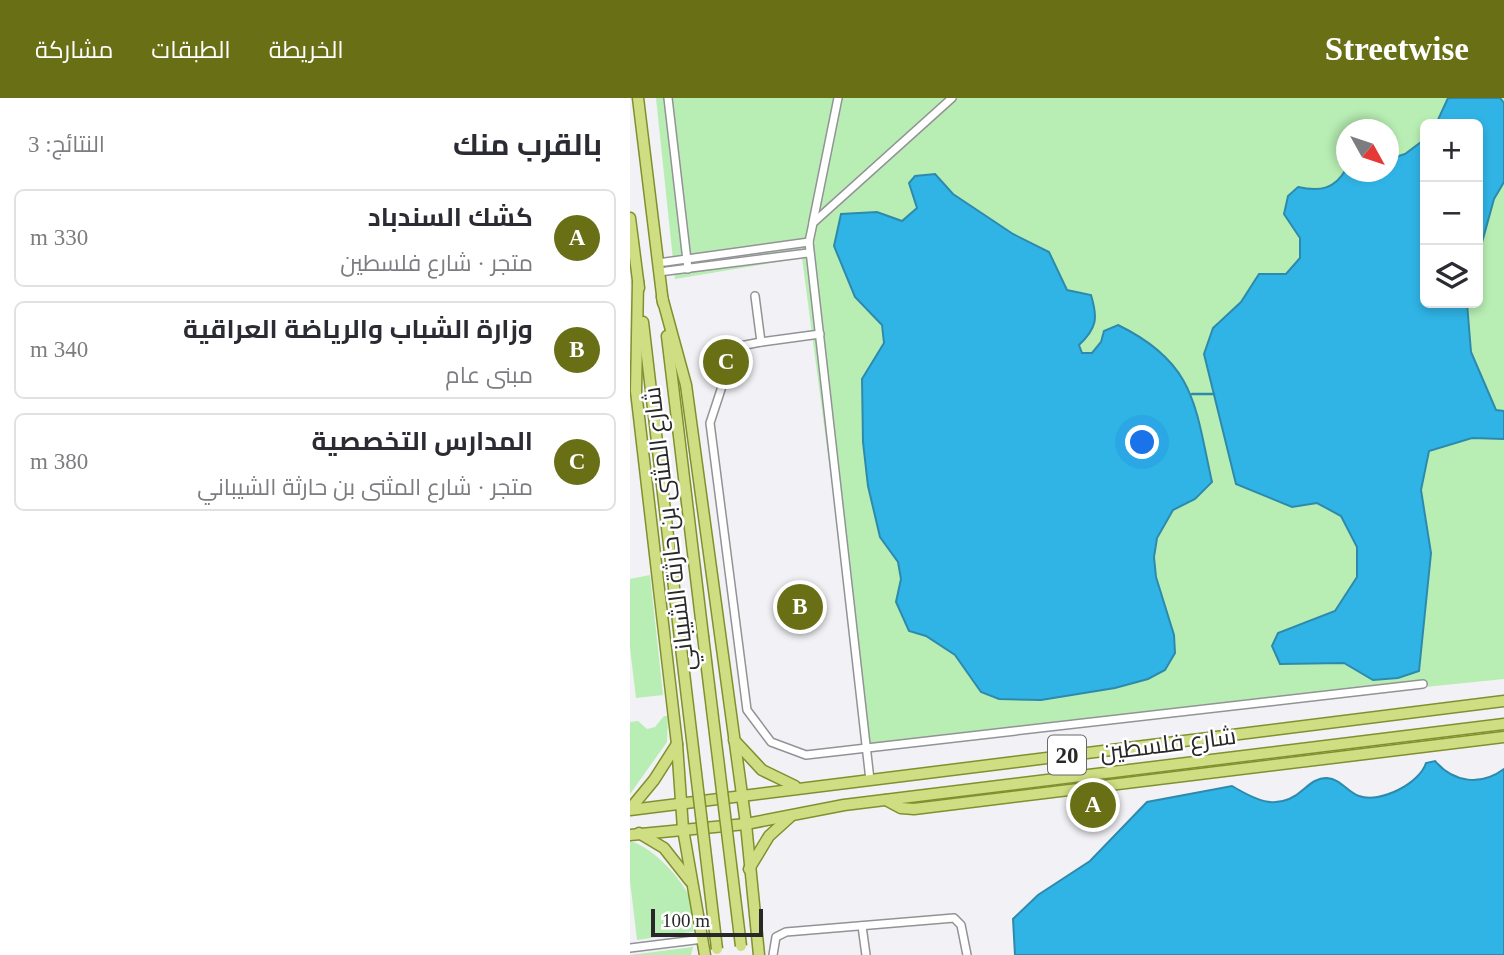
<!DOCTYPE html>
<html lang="ar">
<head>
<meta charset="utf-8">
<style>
  :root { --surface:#fff; --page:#f7f7f7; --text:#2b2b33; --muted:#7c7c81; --line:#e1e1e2; --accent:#686f15 }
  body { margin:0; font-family:"Times New Roman",Cairo,serif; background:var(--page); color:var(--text); direction:rtl }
  .controls { position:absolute; right:21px; top:21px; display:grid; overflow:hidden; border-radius:10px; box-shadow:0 4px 10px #0003 }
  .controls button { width:63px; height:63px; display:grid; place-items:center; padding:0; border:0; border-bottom:2px solid var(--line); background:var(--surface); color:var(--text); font:35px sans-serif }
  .compass { position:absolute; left:706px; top:21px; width:63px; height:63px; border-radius:50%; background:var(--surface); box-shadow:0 4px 10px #0003; rotate:130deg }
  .scale { position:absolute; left:21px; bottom:18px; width:112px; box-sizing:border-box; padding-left:7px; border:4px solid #292829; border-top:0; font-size:19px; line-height:24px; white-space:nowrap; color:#292829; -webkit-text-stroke:5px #fff; paint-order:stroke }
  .you { position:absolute; left:513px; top:345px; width:24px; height:24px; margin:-18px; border:5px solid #fff; border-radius:50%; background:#1a73e8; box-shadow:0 0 0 10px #1a73e833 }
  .badge { display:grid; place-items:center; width:46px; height:46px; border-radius:50%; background:var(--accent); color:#fff; font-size:23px; font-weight:700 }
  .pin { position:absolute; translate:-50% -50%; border:4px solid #fff; box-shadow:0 2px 7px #0006 }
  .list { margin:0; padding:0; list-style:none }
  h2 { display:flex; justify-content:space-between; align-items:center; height:91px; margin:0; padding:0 28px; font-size:30px }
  h2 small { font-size:23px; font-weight:400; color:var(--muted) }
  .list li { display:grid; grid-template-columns:46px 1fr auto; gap:21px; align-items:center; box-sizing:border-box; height:98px; margin:0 14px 14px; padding:0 14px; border:2px solid var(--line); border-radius:10px }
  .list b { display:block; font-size:26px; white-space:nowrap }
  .list p { margin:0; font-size:23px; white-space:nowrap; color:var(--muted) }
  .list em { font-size:23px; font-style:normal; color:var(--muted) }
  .icon { flex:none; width:38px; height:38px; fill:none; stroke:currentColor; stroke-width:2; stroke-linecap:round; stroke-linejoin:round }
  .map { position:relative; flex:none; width:874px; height:857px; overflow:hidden; direction:ltr }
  header { display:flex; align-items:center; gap:42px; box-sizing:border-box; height:98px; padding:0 35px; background:var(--accent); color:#fff }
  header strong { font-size:33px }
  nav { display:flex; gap:38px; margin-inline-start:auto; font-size:24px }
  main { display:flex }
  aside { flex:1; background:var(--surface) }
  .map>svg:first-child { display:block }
  .green { fill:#b8eeb3; fill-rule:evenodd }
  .water { fill:#30b4e5; stroke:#2e8aad; stroke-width:2 }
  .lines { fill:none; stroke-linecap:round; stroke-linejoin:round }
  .stream { stroke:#2e8aad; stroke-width:2.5 }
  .minor-casing { stroke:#939296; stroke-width:10 }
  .primary-casing { stroke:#80902e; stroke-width:13 }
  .minor { stroke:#fff; stroke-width:7 }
  .primary { stroke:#cfde83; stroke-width:10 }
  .primary-bridge-casing { stroke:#80902e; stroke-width:13; stroke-linecap:butt }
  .primary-bridge { stroke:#cfde83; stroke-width:10 }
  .labels { text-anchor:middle; stroke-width:5; stroke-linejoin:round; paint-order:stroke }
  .shield { fill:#fff; stroke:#696869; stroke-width:2 }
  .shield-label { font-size:23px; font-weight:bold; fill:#292829 }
  .street-label { font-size:24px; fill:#292829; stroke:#fff }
</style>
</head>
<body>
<header>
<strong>Streetwise</strong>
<nav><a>الخريطة</a><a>الطبقات</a><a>مشاركة</a></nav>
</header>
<main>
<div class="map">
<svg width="874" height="857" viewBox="0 0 874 857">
  <rect width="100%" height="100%" fill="#f2f1f5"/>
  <g class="green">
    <path d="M26,0H874V581L236,646L172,160L45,181ZM795,26H848V205H795ZM716,32H758V74H716Z"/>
    <path d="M20,477L33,597L6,600L0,550V481Z"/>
    <path d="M34,618H38L37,644L0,696V624L8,623L17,631L25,629Z"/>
    <path d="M0,743C23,749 54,782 62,805C65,813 65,824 66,833L7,842L0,783Z"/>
    <path d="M63,849L61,857H0Z"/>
  </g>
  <g class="water">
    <path d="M818,0H870L874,5V84L864,101L848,159V26H806Z"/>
    <path d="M795,41V205H837L841,254L866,312L874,313V341L842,340L799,353L791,392L801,455L789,573L768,580L743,582L714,565L650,566L642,548L648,535L705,513L727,479V449L711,418L687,405L662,409L606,386L574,256L583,230L611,204L629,176H656L670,160V140L654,116L658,98L668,89C690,94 705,91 716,71V74H758L759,61L775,56Z"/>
    <path d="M305,76L323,96L383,136L419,154L437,192L461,197C468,220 467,230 449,247L452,255H462L471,244L474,233L488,227C566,265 565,308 582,384L565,401L543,412L527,440L524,459L526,479L544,537L545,555L535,572L518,581L485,590L411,602L369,601L351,594L325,557L296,538L279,533L266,504L271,481L268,464L250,439L238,388L233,344L232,281L254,245L252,227L225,199L204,148L211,116L247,114L272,123L287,110L279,85L285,78Z"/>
    <path d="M805,663C824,685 851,688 874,671V857H385L383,821L408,797L460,763L517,704L602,688C627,703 649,714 674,691C681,685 687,680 697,680C711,681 717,694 729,698C750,706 790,685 796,665Z"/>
  </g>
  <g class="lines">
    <path class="stream" d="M562,296H584"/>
    <g class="minor-casing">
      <g id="minor">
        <path d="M38,0L58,171"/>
        <path d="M183,124L208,0"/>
        <path d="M28,165L179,144"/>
        <path d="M29,174L178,155"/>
        <path d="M125,198L131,244L105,249L80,325L117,612L141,644L176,657L793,586"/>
        <path d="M131,244L190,236"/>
        <path d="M240,682L179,144L183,125L322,0"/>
        <path d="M232,828L236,857"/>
        <path d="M0,850L73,841"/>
        <path d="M143,857L146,839L156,834L324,820L331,827L337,857"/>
      </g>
    </g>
    <g class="primary-casing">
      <g id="primary">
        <path d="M8,0L33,205"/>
        <path d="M0,120L9,190"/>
        <path d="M8,184L6,293L47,646L53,731L75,857"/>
        <path d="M32,199L56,287L116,726L129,857"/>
        <path d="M13,224L50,541"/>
        <path d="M37,238L73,538"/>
        <path d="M104,642L132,672L165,688"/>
        <path d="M256,702L271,710L284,711L874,639"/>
        <path d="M0,711L24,682L47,646"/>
        <path d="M0,712L874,603"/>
        <path d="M9,735L34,750L60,783"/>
        <path d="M0,737L116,726L214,707L874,626"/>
        <path d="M119,771L139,738L160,719"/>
      </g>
    </g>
    <use href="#minor" class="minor"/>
    <use href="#primary" class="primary"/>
    <g class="primary-bridge-casing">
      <g id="primary-bridge">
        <path d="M73,538L111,848"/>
        <path d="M50,541L87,851"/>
      </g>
    </g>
    <use href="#primary-bridge" class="primary-bridge"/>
  </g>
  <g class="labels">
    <rect class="shield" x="418" y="637.5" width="38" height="39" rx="5"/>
    <g class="shield-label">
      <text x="437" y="665">20</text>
    </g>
    <g class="street-label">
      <text transform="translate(39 431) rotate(-97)" y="8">شارع المثنى بن حارثة الشيباني</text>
      <text transform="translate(538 646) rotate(-7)" y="8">شارع فلسطين</text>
    </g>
  </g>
</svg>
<div class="controls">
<button>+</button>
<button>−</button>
<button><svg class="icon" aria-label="layers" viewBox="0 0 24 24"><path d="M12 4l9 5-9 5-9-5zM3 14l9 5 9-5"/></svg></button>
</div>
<svg class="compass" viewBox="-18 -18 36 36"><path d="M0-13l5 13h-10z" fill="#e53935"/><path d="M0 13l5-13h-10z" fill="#7c7c81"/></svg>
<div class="scale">100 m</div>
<div class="you"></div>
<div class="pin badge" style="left:463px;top:707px">A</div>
<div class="pin badge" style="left:170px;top:509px">B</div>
<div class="pin badge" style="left:96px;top:264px">C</div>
</div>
<aside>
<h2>بالقرب منك<small>النتائج: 3</small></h2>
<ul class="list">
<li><span class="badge">A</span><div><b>كشك السندباد</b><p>متجر · شارع فلسطين</p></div><em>330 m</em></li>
<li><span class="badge">B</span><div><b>وزارة الشباب والرياضة العراقية</b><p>مبنى عام</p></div><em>340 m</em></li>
<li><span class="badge">C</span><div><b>المدارس التخصصية</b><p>متجر · شارع المثنى بن حارثة الشيباني</p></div><em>380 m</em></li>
</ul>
</aside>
</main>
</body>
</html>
